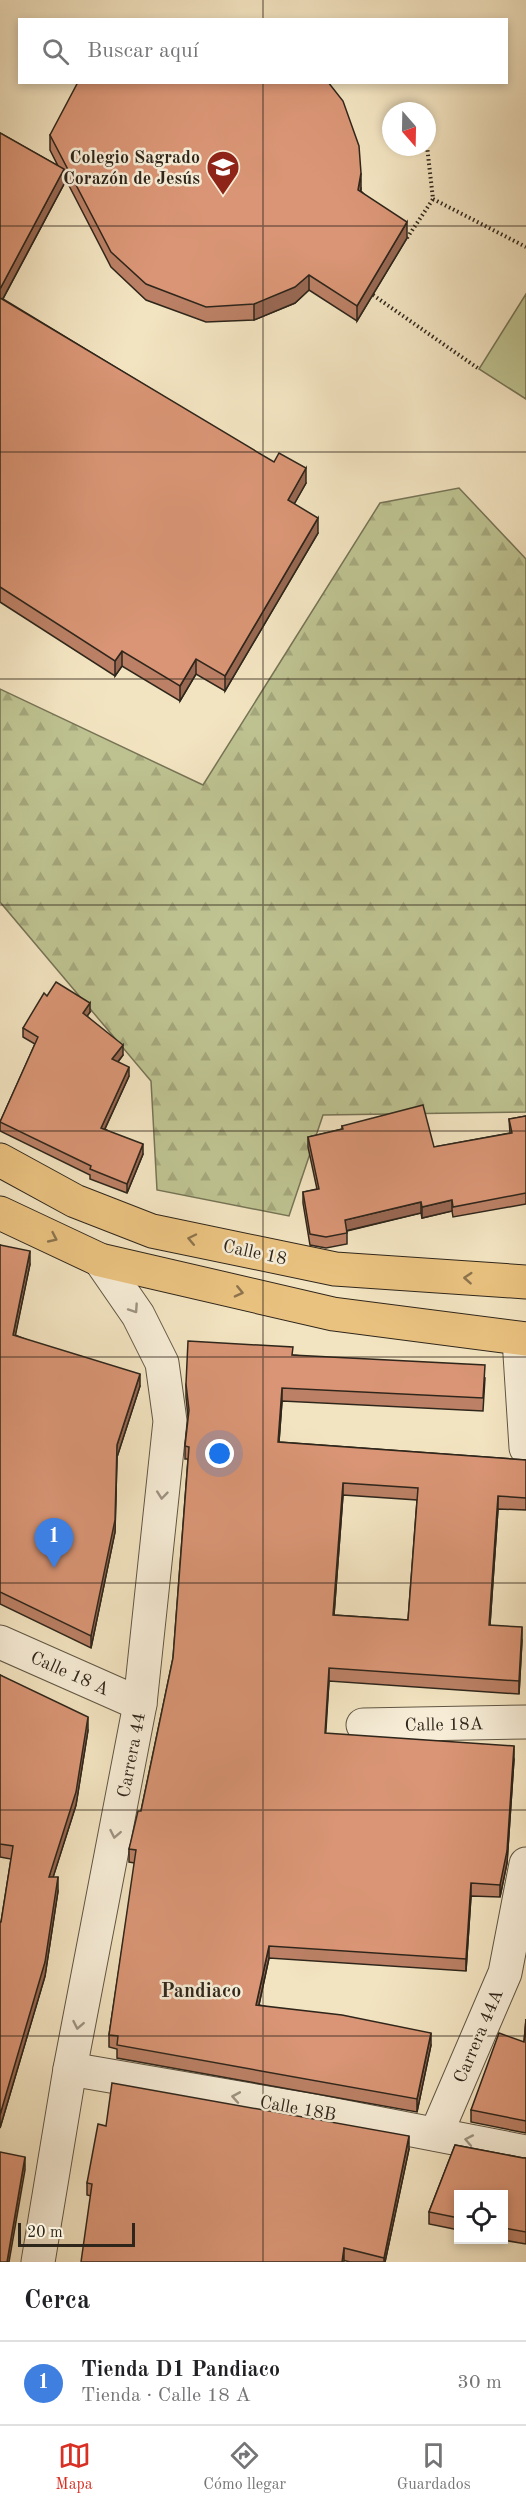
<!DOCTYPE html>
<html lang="es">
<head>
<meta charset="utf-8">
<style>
  :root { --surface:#fff; --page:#f2f2f2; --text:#202124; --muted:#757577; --line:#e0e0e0; --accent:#d93025 }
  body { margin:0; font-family:"Old Standard TT",serif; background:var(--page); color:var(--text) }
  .controls { position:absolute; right:18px; bottom:18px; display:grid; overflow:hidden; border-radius:0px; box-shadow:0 3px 9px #0003 }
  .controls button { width:54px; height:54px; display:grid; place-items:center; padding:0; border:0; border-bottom:2px solid var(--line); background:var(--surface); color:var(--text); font:30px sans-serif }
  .compass { position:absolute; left:382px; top:102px; width:54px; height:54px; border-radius:50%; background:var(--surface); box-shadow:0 3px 9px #0003; rotate:160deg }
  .scale { position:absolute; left:18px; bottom:15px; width:117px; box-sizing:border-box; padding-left:6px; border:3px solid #2f261b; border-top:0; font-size:16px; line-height:21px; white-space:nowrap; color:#2f261b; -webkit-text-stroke:4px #f7edd7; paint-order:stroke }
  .you { position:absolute; left:220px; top:1454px; width:21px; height:21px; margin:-15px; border:4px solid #fff; border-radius:50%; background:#1a73e8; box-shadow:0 0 0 9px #1a73e833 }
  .badge { display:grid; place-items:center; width:39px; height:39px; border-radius:50%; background:var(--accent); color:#fff; font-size:20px; font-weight:700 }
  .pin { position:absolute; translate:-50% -50px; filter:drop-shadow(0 2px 3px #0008) }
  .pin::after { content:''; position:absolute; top:32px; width:21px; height:18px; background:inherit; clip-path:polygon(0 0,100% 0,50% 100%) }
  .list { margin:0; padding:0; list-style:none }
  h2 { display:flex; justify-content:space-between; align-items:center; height:78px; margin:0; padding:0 24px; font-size:26px }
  h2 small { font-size:20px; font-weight:400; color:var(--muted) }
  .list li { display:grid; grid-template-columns:39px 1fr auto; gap:18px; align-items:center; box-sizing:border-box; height:84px; padding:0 24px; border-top:2px solid var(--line) }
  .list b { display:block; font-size:22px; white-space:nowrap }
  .list p { margin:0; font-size:20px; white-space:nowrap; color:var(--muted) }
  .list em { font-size:20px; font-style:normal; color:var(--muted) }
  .icon { flex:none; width:33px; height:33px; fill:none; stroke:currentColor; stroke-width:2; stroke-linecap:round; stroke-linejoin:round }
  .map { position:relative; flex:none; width:526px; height:2262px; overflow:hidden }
  .search { position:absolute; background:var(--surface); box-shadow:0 3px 9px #0003; left:18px; right:18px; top:18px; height:66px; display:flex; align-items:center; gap:15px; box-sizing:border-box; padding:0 21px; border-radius:0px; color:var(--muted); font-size:22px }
  .sheet { height:162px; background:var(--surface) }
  nav { display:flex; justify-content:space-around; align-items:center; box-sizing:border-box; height:84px; border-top:2px solid var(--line); background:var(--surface); font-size:16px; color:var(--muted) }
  nav a { display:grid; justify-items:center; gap:3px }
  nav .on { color:var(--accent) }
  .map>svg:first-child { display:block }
  .forest { fill:url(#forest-firs); stroke:#767456; stroke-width:1.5 }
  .pitch { fill:#bec391; stroke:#767456; stroke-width:1.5 }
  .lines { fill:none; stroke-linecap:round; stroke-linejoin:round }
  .minor-casing { stroke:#605644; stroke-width:35 }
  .major-casing { stroke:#2f261b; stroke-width:35 }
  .path { stroke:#2f261b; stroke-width:4; stroke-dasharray:1.5 3; stroke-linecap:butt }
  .minor { stroke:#f7edd7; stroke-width:33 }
  .major { stroke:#eac280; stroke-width:33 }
  .wall { fill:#bb8065; stroke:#2f261b; stroke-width:1.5; fill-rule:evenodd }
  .shaded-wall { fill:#986852; stroke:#2f261b; stroke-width:1.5 }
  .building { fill:#d99575; stroke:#2f261b; stroke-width:1.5; fill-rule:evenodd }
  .oneway { stroke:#8c744e }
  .oneway2 { stroke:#9d9382 }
  .grid { fill:none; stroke:#2f261b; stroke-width:1.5; stroke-opacity:0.55 }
  .labels { text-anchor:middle; stroke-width:5; stroke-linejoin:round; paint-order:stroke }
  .poi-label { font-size:18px; font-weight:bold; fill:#2f261b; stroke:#f7edd7; text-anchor:end }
  .street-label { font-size:18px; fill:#2f261b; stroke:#f7edd7 }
  .neighbourhood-label { font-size:20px; font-weight:bold; fill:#2f261b; stroke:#f7edd7 }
</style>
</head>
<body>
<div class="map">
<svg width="526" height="2262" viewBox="0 0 526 2262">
  <defs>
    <pattern id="forest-firs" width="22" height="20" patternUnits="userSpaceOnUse" patternTransform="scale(1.5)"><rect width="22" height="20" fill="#bec391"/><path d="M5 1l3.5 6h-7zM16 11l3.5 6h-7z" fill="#a4a77c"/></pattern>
  </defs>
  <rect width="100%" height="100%" fill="#f3e4c1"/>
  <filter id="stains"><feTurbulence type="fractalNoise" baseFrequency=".00333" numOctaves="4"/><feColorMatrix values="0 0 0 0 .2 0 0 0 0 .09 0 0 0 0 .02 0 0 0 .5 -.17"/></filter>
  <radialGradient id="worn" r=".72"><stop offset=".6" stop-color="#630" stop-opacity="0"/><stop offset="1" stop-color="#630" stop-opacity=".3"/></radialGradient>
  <path class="forest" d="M459,488L526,559V1112L323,1115L289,1216L157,1190L151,1081L0,902V689L203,785L380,503Z"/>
  <path class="pitch" d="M526,294V399L479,369Z"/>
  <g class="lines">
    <g class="minor-casing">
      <g id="minor">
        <path d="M519,1339L526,1448"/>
        <path d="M0,1642L140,1704"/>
        <path d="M363,1725L526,1722"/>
        <path d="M70,2069L314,2111L526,2152"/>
        <path d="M436,2134L505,1973L526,1864"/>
        <path d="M38,2262L70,2069L140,1704L170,1421L162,1363L138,1315L100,1260"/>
      </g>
    </g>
    <g class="major-casing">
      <g id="major">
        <path d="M0,1160L75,1201L152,1231L335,1269L526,1282"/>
        <path d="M0,1213L100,1260L333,1314L526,1339"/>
      </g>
    </g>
    <g class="path">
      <path d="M433,199L526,247"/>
      <path d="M407,238L433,199L427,146"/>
      <path d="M373,295L479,369"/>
    </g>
    <use href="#minor" class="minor"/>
    <use href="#major" class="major"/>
  </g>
  <g class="wall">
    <path d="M0,133L58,166L50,150V135L361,188V191L407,238L357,321L309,290L295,303L254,320L206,322L146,300L111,267L64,176V184L3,299L306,483L294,504L318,533L225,691L196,674L180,701L122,666L115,676L0,602Z"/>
    <path d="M90,1012L87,1016L123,1055L118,1062L129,1076L105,1129L143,1154L127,1193L90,1179V1175L0,1131V1122L35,1044L23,1037V1028Z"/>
    <path d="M526,1116V1204L453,1217L452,1211L422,1218L421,1213L347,1231V1244L326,1248L310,1245L303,1203V1192L317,1189L308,1147V1137L342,1129V1126L434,1147L510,1133L509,1119Z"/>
    <path d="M0,1245L30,1264L15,1335L140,1386L117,1457L115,1532L91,1648L0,1604Z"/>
    <path d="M293,1355L485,1378L483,1411L282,1401L279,1442L526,1460V1510L498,1509L490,1625L522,1640L519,1694L329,1681L325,1734L514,1759L507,1863L500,1897L471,1896L466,1971L269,1958L259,2005L431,2045L417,2112L117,2058V2049L109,2047V2035L135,1863L129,1862V1849L141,1811L173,1658L188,1459H185V1446L188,1417L186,1397V1384ZM343,1495L417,1500L408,1620L334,1615Z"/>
    <path d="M0,1675L88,1730L76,1805L53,1877L58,1891L45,1976L0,2128V1922H1L11,1859L0,1857Z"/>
    <path d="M526,2019V2133L471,2122V2110L524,2042Z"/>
    <path d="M106,2126L409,2149L385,2262H350L87,2195V2183Z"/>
    <path d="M455,2145L523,2158H526V2244L503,2240L504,2194H459V2230L429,2224V2212Z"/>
  </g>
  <g class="shaded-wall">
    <path d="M64,169V184L0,304V289Z"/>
    <path d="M361,173V188L358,205V190Z"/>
    <path d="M407,222V238L357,321V306Z"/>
    <path d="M309,275V290L295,303L254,320V304Z"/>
    <path d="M306,468V483L288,515V500Z"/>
    <path d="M318,518V533L225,691V676Z"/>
    <path d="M122,651V666L115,676V661Z"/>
    <path d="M196,659V674L180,701V686Z"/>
    <path d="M90,1003V1012L83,1022V1013Z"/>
    <path d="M123,1045V1055L112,1069V1059Z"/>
    <path d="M129,1067V1076L101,1137V1128Z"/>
    <path d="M143,1144V1154L127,1193V1184Z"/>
    <path d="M452,1200V1211L422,1218V1207Z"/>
    <path d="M421,1202V1213L345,1231V1220Z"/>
    <path d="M30,1251V1264L13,1347V1335Z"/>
    <path d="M140,1374V1386L117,1457L115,1532L91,1648V1636L117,1445Z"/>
    <path d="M282,1388V1401L278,1455V1442Z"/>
    <path d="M343,1483V1495L333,1628V1615Z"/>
    <path d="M498,1496V1509L489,1638V1625Z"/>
    <path d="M522,1627V1640L519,1694V1681Z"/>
    <path d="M329,1668V1681L325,1746V1733Z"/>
    <path d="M88,1717V1730L76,1805L49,1890V1877Z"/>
    <path d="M514,1746V1759L507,1863L500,1897V1885Z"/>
    <path d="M58,1877V1891L45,1976L0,2128V2115Z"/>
    <path d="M471,1883V1896L466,1971V1959Z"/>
    <path d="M269,1946V1958L256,2018V2005Z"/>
    <path d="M431,2033V2045L417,2112V2099Z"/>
    <path d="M409,2136V2149L385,2262H384V2258Z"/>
    <path d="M25,2157V2170L9,2262H7Z"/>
    <path d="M344,2248V2262H342Z"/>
  </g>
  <g class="building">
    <path d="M78,82H328L343,101L359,146L361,173L358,190L407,222L357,306L309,275L295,287L254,304L206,307L146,284L111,252L50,135Z"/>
    <path d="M0,133L64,169L0,289Z"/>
    <path d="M0,298L274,462L279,453L306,468L288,500L318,518L225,676L196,659L180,686L122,651L115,661L0,587Z"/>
    <path d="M56,982L90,1003L83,1013L123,1045L112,1059L129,1067L101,1128L143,1144L127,1184L90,1169L91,1166L0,1122L38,1037L23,1028L44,993L47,996Z"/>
    <path d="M423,1105L434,1147L512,1133L509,1119L526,1116V1193L453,1207L452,1200L422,1207L421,1202L345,1220L347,1233L326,1237L310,1234L303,1192L319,1189L308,1137L343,1129L342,1126Z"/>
    <path d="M0,1245L30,1251L13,1335L140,1374L117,1445L115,1520L91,1636L0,1592Z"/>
    <path d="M188,1341L293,1347L292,1355L485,1365L483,1398L282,1388L278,1442L526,1460V1498L498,1496L489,1625L522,1627L519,1681L329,1668L325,1733L514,1746L507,1851L500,1885L471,1883L466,1959L269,1946L256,2005L342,2015L431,2033L417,2099L117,2045L118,2036L109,2035L136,1850L129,1849L138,1811H141L173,1658L189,1447L185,1446L189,1410L186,1384ZM343,1483L418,1488L408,1620L333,1615Z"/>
    <path d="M0,1675L88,1717L76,1792L49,1877H58L45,1962L0,2115V1922H1L13,1846L0,1844Z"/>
    <path d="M526,2019V2121L471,2110L499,2033L524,2042Z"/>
    <path d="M112,2083L409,2136L384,2258L344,2248L342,2262H81L92,2184L87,2183L98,2124L106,2126Z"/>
    <path d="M455,2145L523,2158H526V2232L504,2228V2194H459V2218L429,2212Z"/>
    <path d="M0,2152L25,2157L7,2262H0Z"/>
  </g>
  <defs><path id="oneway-chevron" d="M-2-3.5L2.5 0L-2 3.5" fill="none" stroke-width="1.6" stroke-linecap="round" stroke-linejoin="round" transform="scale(1.5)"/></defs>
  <g class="oneway">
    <use href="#oneway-chevron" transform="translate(53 1238) rotate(25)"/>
    <use href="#oneway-chevron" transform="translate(192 1239) rotate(-168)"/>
    <use href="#oneway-chevron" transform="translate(468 1278) rotate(-176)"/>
    <use href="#oneway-chevron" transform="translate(239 1292) rotate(13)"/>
  </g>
  <g class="oneway2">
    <use href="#oneway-chevron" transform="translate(134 1309) rotate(56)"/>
    <use href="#oneway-chevron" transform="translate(162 1495) rotate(96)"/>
    <use href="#oneway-chevron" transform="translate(115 1834) rotate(101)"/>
    <use href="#oneway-chevron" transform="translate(78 2025) rotate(101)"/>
    <use href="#oneway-chevron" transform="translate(236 2097) rotate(-170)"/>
    <use href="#oneway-chevron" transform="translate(469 2140) rotate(-169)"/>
  </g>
  <path class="grid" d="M263,0V20M263,82V2262M0,226H526M0,452H526M0,679H526M0,905H526M0,1131H526M0,1357H526M0,1583H526M0,1810H526M0,2036H526"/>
  <defs>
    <g id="school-pin" transform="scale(1.725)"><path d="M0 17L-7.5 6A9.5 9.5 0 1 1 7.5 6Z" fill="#8f2418" stroke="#f7edd7"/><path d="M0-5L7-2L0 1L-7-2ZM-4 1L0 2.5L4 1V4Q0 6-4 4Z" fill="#fff"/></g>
  </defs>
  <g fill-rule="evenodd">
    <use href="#school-pin" x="223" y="167"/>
  </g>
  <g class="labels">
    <g class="poi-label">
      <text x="200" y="163">Colegio Sagrado<tspan x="200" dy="21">Corazón de Jesús</tspan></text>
    </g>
    <g class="street-label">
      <text transform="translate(255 1252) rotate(12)" y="6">Calle 18</text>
      <text transform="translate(70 1673) rotate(24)" y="6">Calle 18 A</text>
      <text transform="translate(444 1724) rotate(-1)" y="6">Calle 18A</text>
      <text transform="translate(131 1755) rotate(-79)" y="6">Carrera 44</text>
      <text transform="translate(478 2036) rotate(-67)" y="6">Carrera 44A</text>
      <text transform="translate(298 2108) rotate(10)" y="6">Calle 18B</text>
    </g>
    <g class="neighbourhood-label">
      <text x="201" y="1997">Pandiaco</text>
    </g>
  </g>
  <rect width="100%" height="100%" filter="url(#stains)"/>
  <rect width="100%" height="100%" fill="url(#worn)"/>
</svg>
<div class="controls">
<button><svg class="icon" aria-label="locate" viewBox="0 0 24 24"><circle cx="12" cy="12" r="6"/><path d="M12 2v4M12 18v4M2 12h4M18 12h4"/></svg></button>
</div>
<svg class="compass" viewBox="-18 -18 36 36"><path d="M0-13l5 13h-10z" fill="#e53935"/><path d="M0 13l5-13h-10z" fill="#757577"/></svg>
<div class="scale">20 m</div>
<div class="you"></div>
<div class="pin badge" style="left:54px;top:1568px;background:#3f7fe0">1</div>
<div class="search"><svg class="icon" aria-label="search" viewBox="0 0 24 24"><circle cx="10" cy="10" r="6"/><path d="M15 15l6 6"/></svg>Buscar aquí</div>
</div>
<section class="sheet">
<h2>Cerca<small></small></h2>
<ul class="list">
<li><span class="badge" style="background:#3f7fe0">1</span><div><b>Tienda D1 Pandiaco</b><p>Tienda · Calle 18 A</p></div><em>30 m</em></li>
</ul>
</section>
<nav>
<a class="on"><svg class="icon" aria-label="map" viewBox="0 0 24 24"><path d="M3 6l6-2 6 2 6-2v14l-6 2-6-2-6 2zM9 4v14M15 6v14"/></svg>Mapa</a>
<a><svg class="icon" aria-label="directions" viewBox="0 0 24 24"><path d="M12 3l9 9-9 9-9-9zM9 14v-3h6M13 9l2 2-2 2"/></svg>Cómo llegar</a>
<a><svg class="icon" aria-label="saved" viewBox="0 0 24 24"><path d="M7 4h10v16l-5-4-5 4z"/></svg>Guardados</a>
</nav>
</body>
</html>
